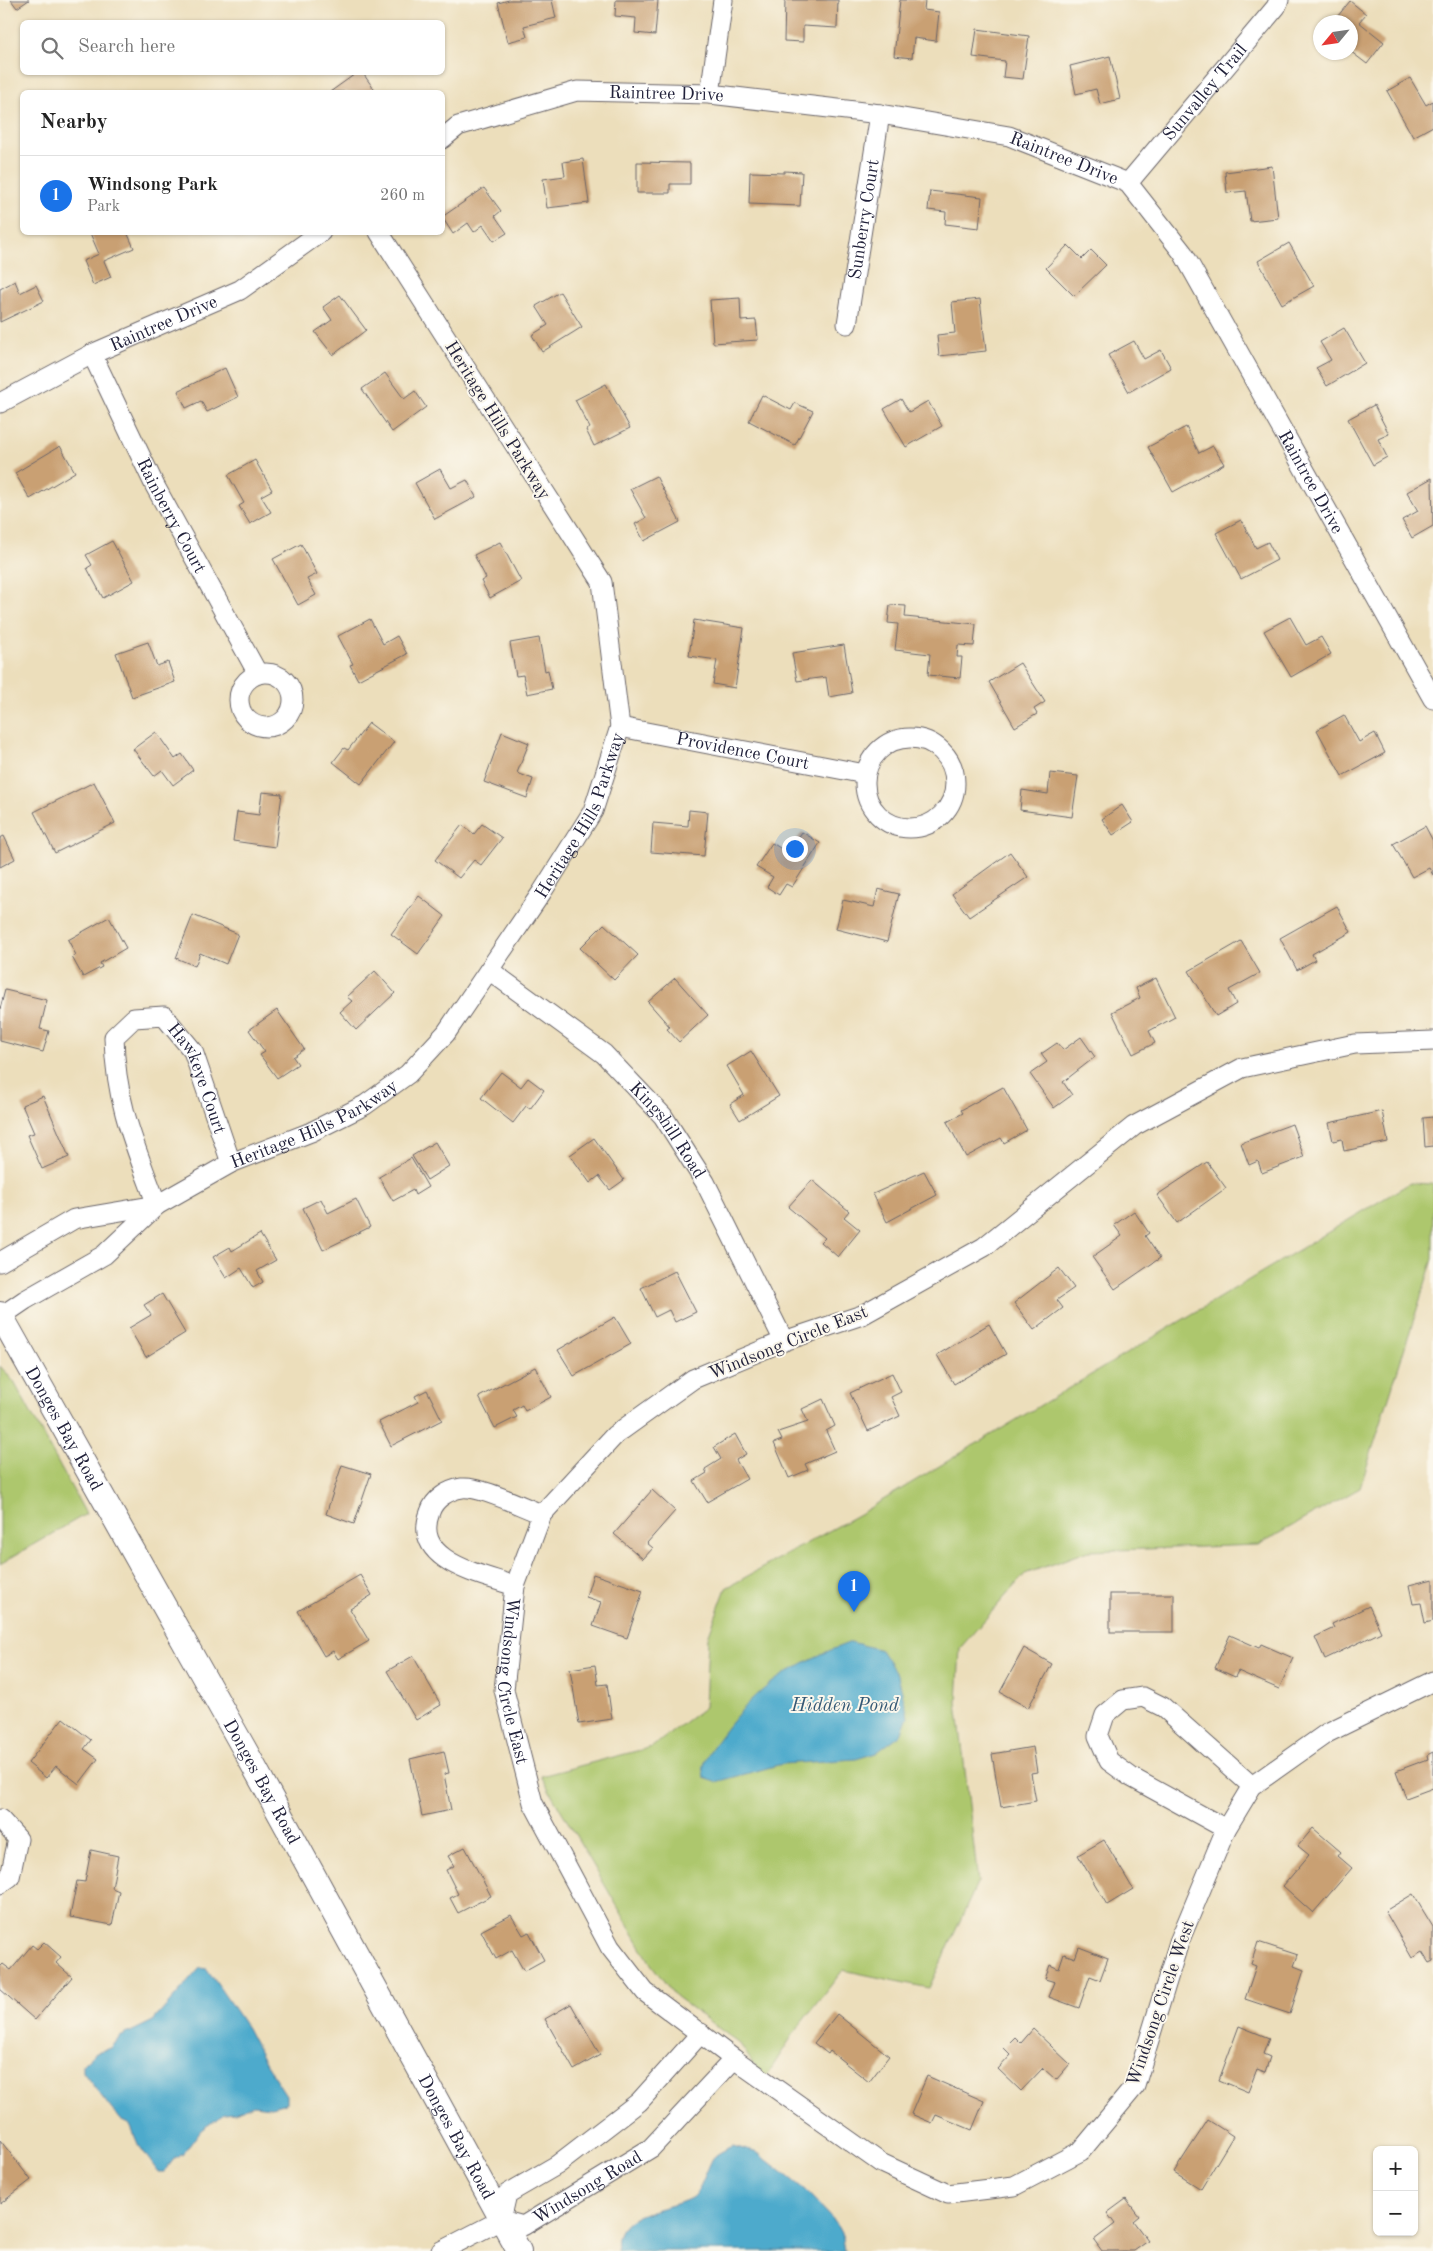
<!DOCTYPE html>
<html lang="en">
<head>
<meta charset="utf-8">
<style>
  :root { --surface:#fff; --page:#f2f2f2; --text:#222; --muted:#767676; --line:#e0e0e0; --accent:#1a73e8 }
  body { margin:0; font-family:"Old Standard TT",serif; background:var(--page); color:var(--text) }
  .controls { position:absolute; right:15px; bottom:15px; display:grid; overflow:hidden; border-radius:8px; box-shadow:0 1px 4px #0004 }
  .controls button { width:45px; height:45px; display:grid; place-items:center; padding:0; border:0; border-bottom:1px solid var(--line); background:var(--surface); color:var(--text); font:25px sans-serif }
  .compass { position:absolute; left:1313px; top:15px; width:45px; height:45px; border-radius:50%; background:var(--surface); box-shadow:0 1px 4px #0004; rotate:241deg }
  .you { position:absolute; left:794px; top:848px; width:18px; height:18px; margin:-12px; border:4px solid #fff; border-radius:50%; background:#1a73e8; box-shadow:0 0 0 8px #1a73e833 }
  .badge { display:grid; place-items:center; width:32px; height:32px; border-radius:50%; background:var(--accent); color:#fff; font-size:16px; font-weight:700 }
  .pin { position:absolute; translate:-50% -41px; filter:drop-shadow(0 1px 2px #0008) }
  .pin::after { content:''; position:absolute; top:26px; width:18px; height:15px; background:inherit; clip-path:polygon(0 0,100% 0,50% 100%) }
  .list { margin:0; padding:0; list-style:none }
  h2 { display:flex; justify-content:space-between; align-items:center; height:65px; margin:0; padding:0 20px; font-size:21px }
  h2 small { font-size:16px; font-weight:400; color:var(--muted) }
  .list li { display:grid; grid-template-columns:32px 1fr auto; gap:15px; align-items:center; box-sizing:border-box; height:80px; padding:0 20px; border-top:1px solid var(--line) }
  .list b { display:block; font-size:19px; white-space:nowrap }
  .list p { margin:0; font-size:16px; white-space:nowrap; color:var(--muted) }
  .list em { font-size:16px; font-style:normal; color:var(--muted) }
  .icon { flex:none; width:28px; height:28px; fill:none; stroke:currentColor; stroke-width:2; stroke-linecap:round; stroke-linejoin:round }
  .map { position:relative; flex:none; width:1433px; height:2251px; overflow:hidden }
  .search { position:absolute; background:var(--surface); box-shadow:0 1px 4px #0004; left:20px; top:20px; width:425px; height:55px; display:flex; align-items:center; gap:12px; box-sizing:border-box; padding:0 18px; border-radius:8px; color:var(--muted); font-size:19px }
  .panel { position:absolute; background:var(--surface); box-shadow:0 1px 4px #0004; left:20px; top:90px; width:425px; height:145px; border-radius:8px }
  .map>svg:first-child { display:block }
  .green { fill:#adc76d; stroke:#687454 }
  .water { fill:#4eaacc; stroke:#386684 }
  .building { fill:#c9a073 }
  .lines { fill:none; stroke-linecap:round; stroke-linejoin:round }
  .minor-casing { stroke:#696468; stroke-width:21 }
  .tertiary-casing { stroke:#696468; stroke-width:26 }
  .minor { stroke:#fff; stroke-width:19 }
  .tertiary { stroke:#fff; stroke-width:24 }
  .labels { text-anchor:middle; stroke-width:4; stroke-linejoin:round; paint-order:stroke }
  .street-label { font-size:18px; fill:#22223b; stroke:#fbf7ec }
  .water-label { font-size:19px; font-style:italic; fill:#345875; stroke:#fbf7ec }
</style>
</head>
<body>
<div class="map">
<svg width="1433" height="2251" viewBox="0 0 1433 2251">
  <rect width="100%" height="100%" fill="#fbf7ec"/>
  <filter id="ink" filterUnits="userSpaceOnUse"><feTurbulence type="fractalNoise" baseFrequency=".02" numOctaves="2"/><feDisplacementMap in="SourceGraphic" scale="10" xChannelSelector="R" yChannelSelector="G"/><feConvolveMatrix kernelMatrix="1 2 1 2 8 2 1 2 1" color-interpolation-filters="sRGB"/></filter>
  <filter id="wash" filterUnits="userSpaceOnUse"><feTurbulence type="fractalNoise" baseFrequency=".0096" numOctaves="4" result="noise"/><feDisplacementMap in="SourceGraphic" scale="20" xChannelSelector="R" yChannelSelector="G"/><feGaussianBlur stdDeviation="1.12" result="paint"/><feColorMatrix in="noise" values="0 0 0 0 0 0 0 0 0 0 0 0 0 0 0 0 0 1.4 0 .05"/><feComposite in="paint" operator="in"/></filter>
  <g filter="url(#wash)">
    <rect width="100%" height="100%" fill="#ecdebb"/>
    <g class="green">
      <path d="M1410,1183L1433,1184V1259L1360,1488L1258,1545L1088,1551L1025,1574L960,1648L957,1702L978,1882L929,1988L843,1970L798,2027L764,2080L740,2044L675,1996L651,1964L541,1776L652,1747L705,1707L708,1637L726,1588L863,1512Z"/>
      <path d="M0,1366L14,1382L86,1514L0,1564Z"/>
    </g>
    <g class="water">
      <path d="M851,1642L881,1650L898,1676L908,1716L901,1734L876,1753L856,1759L782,1764L716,1782L704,1778C701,1760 711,1749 722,1734C759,1685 793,1664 851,1642Z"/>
      <path d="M200,1968L207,1969L247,2028L266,2064L286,2095V2103L271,2107L253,2105L236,2113L224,2114L201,2130L183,2154L174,2159L164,2172H158L138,2144L130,2125L120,2120L88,2079L83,2072V2064L96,2052L111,2048L120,2037L153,2021Z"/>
      <path d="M733,2146L758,2153L805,2190L833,2219L843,2238L845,2251H618C611,2209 666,2212 691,2198C700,2193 707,2168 713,2158C717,2153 727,2149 733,2146Z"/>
    </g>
    <g id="blocks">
      <g class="building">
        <path d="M11,0H29L17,8Z"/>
        <path d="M509,0H552L556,18L524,26L527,37L508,42L498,3Z"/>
        <path d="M616,0H658L655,35L635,33L636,18L615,16Z"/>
        <path d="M785,0H838L837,28L803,26V42L784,41Z"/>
        <path d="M900,0H925L924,10L939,12L936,41L914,38L912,58L894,56Z"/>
        <path d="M1350,1L1366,14L1359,22L1384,42L1367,64L1350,51V22H1333Z"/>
        <path d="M977,29L1029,36L1023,79L1003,77L1005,61L973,57Z"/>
        <path d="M1110,56L1120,99L1100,104L1096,89L1076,94L1070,66Z"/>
        <path d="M358,72H362L376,92H330Z"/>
        <path d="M1410,78L1426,105L1433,101V126L1413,137L1387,91Z"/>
        <path d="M583,159L589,203L547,208L543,179L565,176L563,162Z"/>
        <path d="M637,162L690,163V184H670V193H637Z"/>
        <path d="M1272,166L1278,218L1250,221L1246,191L1227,193L1225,172Z"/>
        <path d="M784,171L802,172L800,206L749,204L750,172L784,173Z"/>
        <path d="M484,188L501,211L495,216L507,233L494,241L483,225L474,232L468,223L453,234L442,217Z"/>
        <path d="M930,191L982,197L979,228L945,224L946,212L928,210Z"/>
        <path d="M93,232H127L134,248L104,261L111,277L93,285L83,261L99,254L90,233Z"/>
        <path d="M1289,243L1314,286L1282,304L1258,261Z"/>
        <path d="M1068,245L1082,259L1091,250L1106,265L1074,296L1046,268Z"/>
        <path d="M15,281L20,293L36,285L44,301L0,322V289Z"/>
        <path d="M560,292L582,327L542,352L532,335L548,325L536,306Z"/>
        <path d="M340,295L366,330L333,355L315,332L332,320L323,307Z"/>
        <path d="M740,298L741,321L756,320L758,340L713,343L710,300Z"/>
        <path d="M980,299L986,351L939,356L937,335L955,333L952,302Z"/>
        <path d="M1344,328L1365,363L1327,386L1316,368L1331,360L1320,342Z"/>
        <path d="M1134,341L1144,359L1161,350L1171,368L1129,392L1108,355Z"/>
        <path d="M225,368L238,397L207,412L201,401L186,408L178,391Z"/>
        <path d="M385,373L404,399L415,391L426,407L392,432L362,389Z"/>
        <path d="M606,384L630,428L594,446L586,430L590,428L575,400Z"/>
        <path d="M762,395L791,410L795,403L813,411L795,445L749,421Z"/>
        <path d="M901,399L909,412L928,401L942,426L906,447L884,409Z"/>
        <path d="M1374,405L1389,434L1378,439L1387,457L1373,465L1348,419Z"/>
        <path d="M1186,427L1199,453L1213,446L1224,464L1173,492L1148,447Z"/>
        <path d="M60,446L75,472L30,499L15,473Z"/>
        <path d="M255,460L272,490L261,496L271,512L250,524L239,506L244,503L228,475Z"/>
        <path d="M440,469L451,488L467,480L476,497L435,519L415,483Z"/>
        <path d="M656,476L680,522L644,541L635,524L646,518L630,489Z"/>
        <path d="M1432,478L1433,526L1412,538L1402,520L1418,511L1407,492Z"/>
        <path d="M1241,520L1256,548L1268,542L1277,560L1241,579L1216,533Z"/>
        <path d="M112,541L134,581L103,598L87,568L92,565L86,555Z"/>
        <path d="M500,542L521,581L490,598L481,581L486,578L474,555Z"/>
        <path d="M301,544L317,574L307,579L316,595L298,605L273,559Z"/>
        <path d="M890,605L906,606L905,617L976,624L974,646L958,645L957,657H962L960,678L928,675L930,654L895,650L898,624L888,623Z"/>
        <path d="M1290,617L1306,645L1321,637L1331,654L1291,677L1264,631Z"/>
        <path d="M370,619L383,644L397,636L407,654L358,680L350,665L353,664L338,636Z"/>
        <path d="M694,620L744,628L735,688L713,684L717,660L689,656Z"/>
        <path d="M539,638L545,671L548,670L552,689L527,694L523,675L516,676L510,643Z"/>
        <path d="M148,642L157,666L168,662L175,682L132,697L116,653Z"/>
        <path d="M844,645L852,693L829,697L826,677L797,681L792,653Z"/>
        <path d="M1020,663L1045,702L1034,709L1037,714L1015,727L989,682Z"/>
        <path d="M1344,715L1359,742L1375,733L1385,753L1342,776L1317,730Z"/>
        <path d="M369,723L394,742L361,784L333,762L344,748L348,750Z"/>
        <path d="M156,732L175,759L182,754L193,770L173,785L162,770L154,776L133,749Z"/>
        <path d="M502,732L529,743L517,773L533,779L527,798L484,782Z"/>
        <path d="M1050,773L1078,776L1072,817L1020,810L1022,790L1048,794Z"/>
        <path d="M94,782L115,823L55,853L34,812Z"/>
        <path d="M262,792L282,794L275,847L233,841L237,812L259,815Z"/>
        <path d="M1122,805L1133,822L1113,835L1102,819Z"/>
        <path d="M689,810L708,812L704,856L651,852L653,823L688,826Z"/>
        <path d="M482,824L502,838L481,865L474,860L459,878L435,860L462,825L474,834Z"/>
        <path d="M1425,826L1433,841V875L1429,868L1412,877L1393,844Z"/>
        <path d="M802,832L820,843L792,887L786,884L779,895L767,887L773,877L756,867L772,843L788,853Z"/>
        <path d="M4,836L15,859L0,867V838Z"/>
        <path d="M1010,852L1028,877L969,917L952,894Z"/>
        <path d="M878,889L899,894L887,942L836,929L843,900L874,907Z"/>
        <path d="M419,896L445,916L418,954L391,934Z"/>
        <path d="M1337,906L1351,932L1312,954L1315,960L1297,970L1280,938Z"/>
        <path d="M193,915L238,934L226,964L200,953L195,966L176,958Z"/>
        <path d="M109,917L126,948L100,963L102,967L83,977L72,957L76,955L68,940Z"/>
        <path d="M604,924L638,955L614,980L580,948Z"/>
        <path d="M1241,941L1260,973L1229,990L1236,1004L1216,1016L1189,971Z"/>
        <path d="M375,971L395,993L356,1030L340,1012L352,1001L347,997Z"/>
        <path d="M675,978L708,1015L679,1042L667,1029L670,1027L648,1002Z"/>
        <path d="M1156,978L1175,1017L1149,1031L1155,1043L1133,1054L1112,1012L1140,998L1136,988Z"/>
        <path d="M5,990L47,1000L40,1029L49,1031L43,1052L0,1041V1009Z"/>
        <path d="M277,1010L304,1049L293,1057L298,1064L277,1078L260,1055L265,1052L249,1030Z"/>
        <path d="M1081,1037L1095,1057L1063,1082L1072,1095L1054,1108L1030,1074L1047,1062L1041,1054L1057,1043L1063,1050Z"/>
        <path d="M751,1051L779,1096L740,1120L730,1104L744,1095L727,1066Z"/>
        <path d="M501,1072L521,1087L528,1078L544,1090L530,1109L526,1106L513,1123L481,1098Z"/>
        <path d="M1003,1087L1027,1130L1004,1143L1001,1138L966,1157L947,1122L963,1113L961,1110Z"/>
        <path d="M43,1096L69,1157L42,1169L27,1135L34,1133L22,1105Z"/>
        <path d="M1382,1111L1388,1142L1344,1151L1342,1139L1333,1141L1329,1123Z"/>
        <path d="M1433,1117V1146L1425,1147L1423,1118Z"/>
        <path d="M1292,1124L1304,1157L1262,1173L1258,1161L1249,1165L1241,1143Z"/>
        <path d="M594,1138L624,1180L610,1190L599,1176L590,1183L570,1155Z"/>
        <path d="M435,1142L449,1166L427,1180L412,1156Z"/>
        <path d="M411,1158L428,1187L415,1195L413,1190L393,1201L379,1177Z"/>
        <path d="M1207,1162L1226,1188L1177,1223L1157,1195Z"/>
        <path d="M924,1171L937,1195L887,1222L873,1194Z"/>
        <path d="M812,1180L849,1211L844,1217L860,1230L838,1257L821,1242L825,1238L788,1207Z"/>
        <path d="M321,1199L328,1213L356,1199L370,1227L323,1250L303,1208Z"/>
        <path d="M1134,1211L1149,1233L1145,1236L1160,1258L1115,1289L1092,1257L1122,1236L1114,1225Z"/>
        <path d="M260,1234L276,1260L257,1271L263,1282L253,1288L241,1268L226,1278L213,1257L230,1247L232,1251Z"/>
        <path d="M1059,1268L1074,1288L1057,1300L1063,1308L1034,1330L1014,1303Z"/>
        <path d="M675,1271L696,1312L675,1322L669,1310L655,1317L641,1288Z"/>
        <path d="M162,1294L185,1333L146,1357L129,1328L151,1315L144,1305Z"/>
        <path d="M615,1317L631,1344L574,1376L558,1350Z"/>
        <path d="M989,1324L1006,1354L954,1384L937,1355Z"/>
        <path d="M535,1367L551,1397L525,1411L522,1405L513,1410L517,1417L495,1428L479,1397Z"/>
        <path d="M892,1373L901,1392L891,1397L900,1416L868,1431L850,1393Z"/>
        <path d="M427,1390L442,1420L391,1446L379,1422L418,1402L415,1396Z"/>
        <path d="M823,1399L835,1426L826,1431L835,1451L805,1464L808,1470L789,1478L774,1443L782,1440L778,1432L808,1422L802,1409Z"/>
        <path d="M735,1434L746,1454L736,1460L747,1479L707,1502L694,1481L707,1473L705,1469L721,1459L714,1447Z"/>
        <path d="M342,1465L371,1474L354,1524L326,1514Z"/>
        <path d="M652,1490L675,1511L647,1543L653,1548L643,1559L614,1534Z"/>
        <path d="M593,1574L643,1591L627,1638L593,1626L601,1602L586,1597Z"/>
        <path d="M360,1575L372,1595L350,1609L369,1641L338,1659L333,1651L324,1656L298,1611Z"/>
        <path d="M1433,1579V1621L1425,1623L1421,1603L1413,1604L1409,1585Z"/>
        <rect x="1110" y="1594" width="64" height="38"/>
        <path d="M1369,1606L1381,1632L1325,1659L1315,1637L1334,1628L1332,1624Z"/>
        <path d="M1230,1635L1259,1648L1261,1644L1293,1658L1279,1689L1238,1671L1235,1677L1215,1668Z"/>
        <path d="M1024,1648L1052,1664L1028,1708L1000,1692Z"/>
        <path d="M413,1656L441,1705L416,1720L387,1671Z"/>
        <path d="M595,1665L598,1685L607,1684L612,1719L579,1724L570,1669Z"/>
        <path d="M63,1718L91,1740L84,1749L98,1759L79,1784L56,1766L46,1778L28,1763Z"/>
        <path d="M1033,1747L1037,1772L1031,1773L1036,1801L1001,1807L992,1754Z"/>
        <path d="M444,1751L449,1773L444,1774L451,1810L422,1816L410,1759Z"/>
        <path d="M1433,1752V1788L1406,1798L1396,1771L1428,1759L1427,1755Z"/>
        <path d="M1313,1828L1341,1852L1338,1856L1352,1868L1313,1913L1283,1886L1309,1855L1298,1846Z"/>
        <path d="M1104,1840L1133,1889L1107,1905L1078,1855Z"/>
        <path d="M465,1847L491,1896L458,1913L450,1898L458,1894L446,1870L454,1866L448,1856Z"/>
        <path d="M91,1850L118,1856L112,1888L119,1891L112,1925L70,1917L77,1881L85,1882Z"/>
        <path d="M1413,1894L1433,1927V1961L1429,1963L1422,1952L1412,1958L1385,1911Z"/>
        <path d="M511,1915L523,1935L529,1932L544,1960L524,1971L512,1950L496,1959L481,1931Z"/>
        <path d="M44,1942L61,1957L56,1963L72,1977L35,2020L0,1989V1967L3,1964L11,1970L32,1945L37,1949Z"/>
        <path d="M1258,1942L1298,1955L1294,1966L1304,1970L1290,2014L1245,1999L1256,1966L1251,1964Z"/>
        <path d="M1079,1947L1108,1958L1100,1980L1090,1976L1079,2008L1049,1997L1055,1982L1045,1979L1050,1965L1059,1969L1064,1954L1075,1958Z"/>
        <path d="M571,2004L600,2055L574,2070L545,2019Z"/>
        <path d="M837,2014L889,2056L869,2082L830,2051L828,2054L814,2043Z"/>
        <path d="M1239,2026L1269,2038L1263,2054L1270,2057L1265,2072L1257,2069L1248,2092L1219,2080Z"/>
        <path d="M1033,2029L1070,2064L1056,2080L1043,2068L1021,2091L998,2069L1011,2055L1004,2048L1015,2037L1021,2043Z"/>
        <path d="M927,2076L984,2101L972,2130L936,2115L932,2123L911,2114Z"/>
        <path d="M1208,2120L1233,2136L1201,2189L1174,2172Z"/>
        <path d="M0,2140L31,2180L0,2204Z"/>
        <path d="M1126,2199L1139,2216L1133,2221L1148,2241L1134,2251H1102L1094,2240L1115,2224L1107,2213Z"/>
      </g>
    </g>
  </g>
  <g filter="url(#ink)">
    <use href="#blocks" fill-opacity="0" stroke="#696468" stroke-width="1"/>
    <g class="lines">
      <g class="minor-casing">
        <g id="minor">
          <path d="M710,94L723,0"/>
          <path id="s1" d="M442,139L458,126L577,91L710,94L880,114L1009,136L1128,183L1183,253L1433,699"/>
          <path id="s2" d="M1128,183L1276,7L1279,0"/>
          <path id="s3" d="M847,324L880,114"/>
          <path id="s4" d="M92,354L155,486L258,674"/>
          <path id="s5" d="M0,403L92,354L240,290L321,232"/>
          <circle cx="266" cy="700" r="27"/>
          <path id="s6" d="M620,727L865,774"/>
          <circle cx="910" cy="783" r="45"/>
          <path id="s7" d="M489,970L604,1054L663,1116L705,1182L784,1341"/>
          <path id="s8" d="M1433,1041L1355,1044L1242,1068L1134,1126L984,1247L862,1315L784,1341L693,1379L615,1435L542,1514L515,1586L504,1690L533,1803L610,1947L645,1992L734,2059L881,2163L948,2194L1014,2186L1081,2151L1135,2086L1179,1942L1226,1829L1252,1786L1327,1733L1433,1681"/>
          <path id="s9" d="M157,1205C135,1146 115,1101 114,1037L134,1018L164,1016L193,1051L231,1163"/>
          <path d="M0,1262L74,1219L157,1205"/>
          <path id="s10" d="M0,1317L25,1300L104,1255L157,1205L231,1163L311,1132L365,1105L408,1074L446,1033L542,892L593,811L620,727L602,582L379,232"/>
          <path d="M515,1586C481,1574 411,1562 430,1512C434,1499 448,1490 462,1488C481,1486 522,1507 542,1514"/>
          <path d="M0,1819L18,1839L10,1877L0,1884"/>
          <path d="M1226,1829L1131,1777L1109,1761L1098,1736L1105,1715L1123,1700L1143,1697L1163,1707L1252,1786"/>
          <path id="s11" d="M501,2220L523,2226L651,2148L734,2059"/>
          <path d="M501,2220L507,2194L557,2165L639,2102L701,2033"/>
          <path d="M441,2251L501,2220"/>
        </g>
      </g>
      <g class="tertiary-casing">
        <g id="tertiary">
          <path id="s12" d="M0,1314L246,1752L519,2251"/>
        </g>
      </g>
      <use href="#minor" class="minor"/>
      <use href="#tertiary" class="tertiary"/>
    </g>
  </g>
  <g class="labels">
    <g class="street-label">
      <text dy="6" stroke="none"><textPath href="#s2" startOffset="119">Sunvalley Trail</textPath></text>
      <text dy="6" stroke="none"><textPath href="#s1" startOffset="234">Raintree Drive</textPath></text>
      <text dy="6" stroke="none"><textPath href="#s1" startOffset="639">Raintree Drive</textPath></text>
      <text dy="6" stroke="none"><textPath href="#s3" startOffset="106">Sunberry Court</textPath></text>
      <text dy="6" stroke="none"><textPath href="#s5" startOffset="182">Raintree Drive</textPath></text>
      <text transform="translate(498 420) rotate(58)" y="6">Heritage Hills Parkway</text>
      <text dy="6" stroke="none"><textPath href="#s1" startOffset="1059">Raintree Drive</textPath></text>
      <text dy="6" stroke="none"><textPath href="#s4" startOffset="180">Rainberry Court</textPath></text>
      <text dy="6" stroke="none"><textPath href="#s6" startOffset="125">Providence Court</textPath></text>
      <text dy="6" stroke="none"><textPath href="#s10" startOffset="791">Heritage Hills Parkway</textPath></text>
      <text dy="6" stroke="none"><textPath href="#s9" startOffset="304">Hawkeye Court</textPath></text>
      <text dy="6" stroke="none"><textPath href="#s10" startOffset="371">Heritage Hills Parkway</textPath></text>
      <text dy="6" stroke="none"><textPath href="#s7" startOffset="242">Kingshill Road</textPath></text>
      <text transform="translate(788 1342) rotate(-22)" y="6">Windsong Circle East</text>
      <text dy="6" stroke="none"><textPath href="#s12" startOffset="131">Donges Bay Road</textPath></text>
      <text dy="6" stroke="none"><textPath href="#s8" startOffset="1206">Windsong Circle East</textPath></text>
      <text dy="6" stroke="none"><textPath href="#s12" startOffset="536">Donges Bay Road</textPath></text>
      <text transform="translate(1160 2003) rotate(-71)" y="6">Windsong Circle West</text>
      <text dy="6" stroke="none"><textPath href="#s12" startOffset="941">Donges Bay Road</textPath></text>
      <text dy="6" stroke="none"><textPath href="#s11" startOffset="98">Windsong Road</textPath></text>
    </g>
    <g class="water-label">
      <text x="845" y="1711">Hidden Pond</text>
    </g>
  </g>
</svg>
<div class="controls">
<button>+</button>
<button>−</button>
</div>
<svg class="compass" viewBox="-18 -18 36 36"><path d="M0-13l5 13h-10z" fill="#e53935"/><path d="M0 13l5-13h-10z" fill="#767676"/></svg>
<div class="you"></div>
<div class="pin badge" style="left:854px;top:1612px">1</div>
<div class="search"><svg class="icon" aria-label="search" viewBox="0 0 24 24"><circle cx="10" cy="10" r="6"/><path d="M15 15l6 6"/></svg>Search here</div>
<section class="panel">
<h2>Nearby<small></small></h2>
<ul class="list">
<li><span class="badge">1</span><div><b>Windsong Park</b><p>Park</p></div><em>260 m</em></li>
</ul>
</section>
</div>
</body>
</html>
